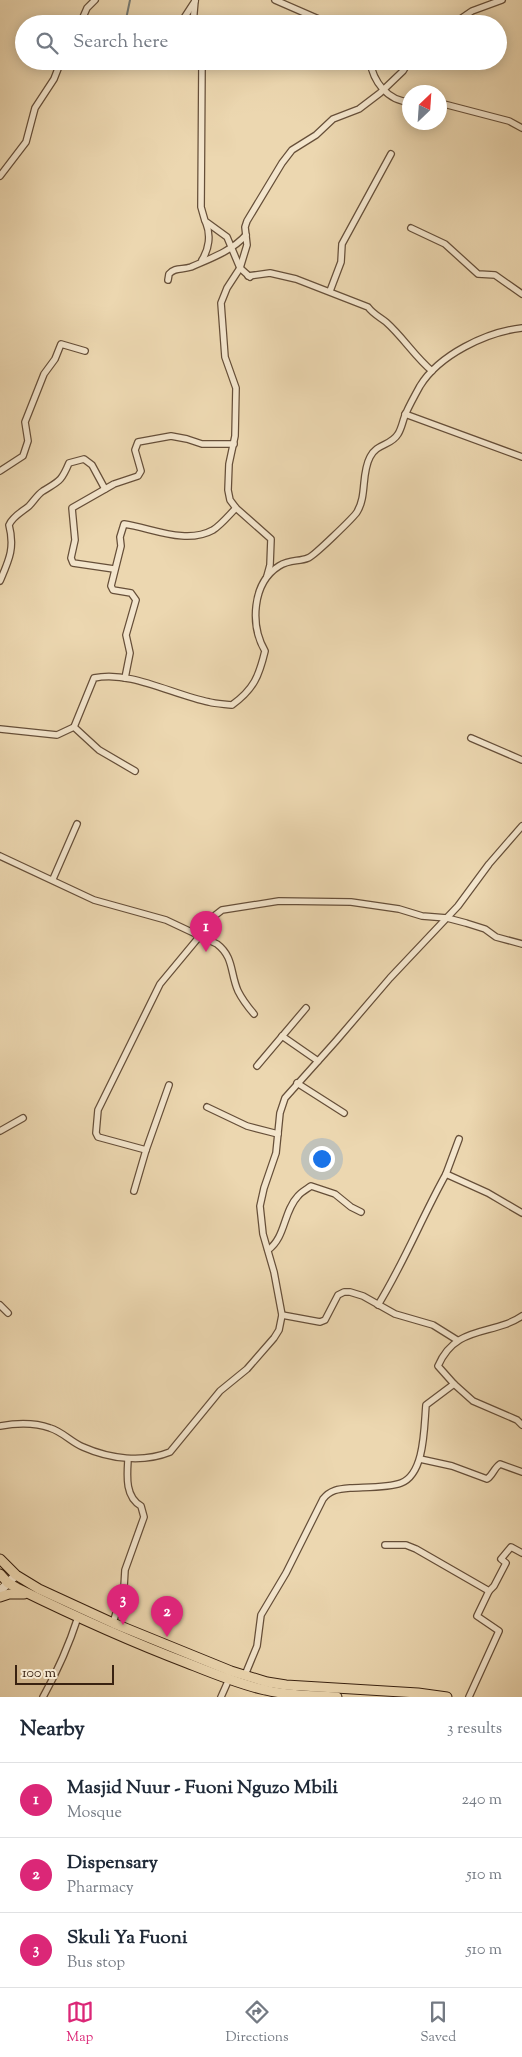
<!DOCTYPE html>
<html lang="en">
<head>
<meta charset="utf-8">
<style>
  :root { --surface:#fff; --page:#f2f2f3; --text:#1f2937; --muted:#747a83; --line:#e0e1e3; --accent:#db2777 }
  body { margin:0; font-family:"Sorts Mill Goudy",serif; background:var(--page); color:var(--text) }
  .compass { position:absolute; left:402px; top:85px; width:45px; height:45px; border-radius:50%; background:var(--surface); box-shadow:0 2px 12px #0003; rotate:25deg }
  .scale { position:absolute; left:15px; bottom:12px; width:99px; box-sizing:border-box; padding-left:5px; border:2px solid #392211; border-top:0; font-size:14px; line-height:18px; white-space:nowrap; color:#392211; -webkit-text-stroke:4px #f3e5cc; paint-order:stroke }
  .you { position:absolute; left:321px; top:1158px; width:18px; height:18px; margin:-12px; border:4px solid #fff; border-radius:50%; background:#1a73e8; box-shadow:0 0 0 8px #1a73e833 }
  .badge { display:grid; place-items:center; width:32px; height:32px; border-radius:50%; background:var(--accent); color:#fff; font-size:16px; font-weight:700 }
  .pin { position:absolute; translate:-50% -41px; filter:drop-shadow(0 1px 2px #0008) }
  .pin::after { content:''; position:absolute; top:26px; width:18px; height:15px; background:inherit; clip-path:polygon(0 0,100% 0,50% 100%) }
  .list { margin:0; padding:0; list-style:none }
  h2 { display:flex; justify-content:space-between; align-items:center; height:65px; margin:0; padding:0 20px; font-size:21px }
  h2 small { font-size:16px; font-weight:400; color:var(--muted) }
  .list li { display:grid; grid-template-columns:32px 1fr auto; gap:15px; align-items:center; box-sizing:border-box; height:75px; padding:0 20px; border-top:1px solid var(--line) }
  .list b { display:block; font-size:19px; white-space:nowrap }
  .list p { margin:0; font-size:16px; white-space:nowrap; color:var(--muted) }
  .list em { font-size:16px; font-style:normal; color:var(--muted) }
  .icon { flex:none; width:28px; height:28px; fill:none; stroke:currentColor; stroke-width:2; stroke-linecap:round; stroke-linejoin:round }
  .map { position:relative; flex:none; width:522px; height:1697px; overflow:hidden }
  .search { position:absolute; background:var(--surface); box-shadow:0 2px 12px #0003; left:15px; right:15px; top:15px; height:55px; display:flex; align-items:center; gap:12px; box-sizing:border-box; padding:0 18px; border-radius:28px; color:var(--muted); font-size:19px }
  .sheet { height:290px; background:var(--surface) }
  nav { display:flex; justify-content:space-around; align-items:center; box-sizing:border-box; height:70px; border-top:1px solid var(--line); background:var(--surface); font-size:14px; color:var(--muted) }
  nav a { display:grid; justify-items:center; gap:2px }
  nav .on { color:var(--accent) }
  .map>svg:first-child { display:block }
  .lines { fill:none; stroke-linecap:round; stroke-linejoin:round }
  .stream { stroke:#757b75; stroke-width:2 }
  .street-casing { stroke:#664f39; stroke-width:8 }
  .secondary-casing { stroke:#392211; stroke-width:9 }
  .primary-casing { stroke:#392211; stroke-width:11 }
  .street { stroke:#f3e5cc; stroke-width:5.5 }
  .secondary { stroke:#f3e5cc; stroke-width:8 }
  .primary { stroke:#ecd7b0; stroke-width:9 }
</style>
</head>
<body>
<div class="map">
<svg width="522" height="1697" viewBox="0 0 522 1697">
  <rect width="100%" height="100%" fill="#ecd7b0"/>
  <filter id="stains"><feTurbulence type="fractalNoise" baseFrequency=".004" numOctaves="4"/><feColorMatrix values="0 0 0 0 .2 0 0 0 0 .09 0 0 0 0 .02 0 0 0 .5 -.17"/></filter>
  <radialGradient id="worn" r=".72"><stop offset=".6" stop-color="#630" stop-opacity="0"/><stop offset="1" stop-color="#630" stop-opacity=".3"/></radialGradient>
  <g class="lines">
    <g class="stream">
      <path d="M125,24L130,0"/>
      <path d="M101,68L104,61"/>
    </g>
    <g class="street-casing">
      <g id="street">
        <path d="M275,0L330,24"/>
        <path d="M80,24L87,8L95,0"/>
        <path d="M190,24L184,21V18L195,1"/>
        <path d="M193,24L195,1"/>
        <path d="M453,24L472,11L502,0"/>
        <path d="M202,61L201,207L205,221L227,237L240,268L250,277"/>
        <path d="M370,61C373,81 387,101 410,102"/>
        <path d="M440,103L509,121L522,128"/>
        <path d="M0,176L26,142L35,108L54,79L61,61"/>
        <path d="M411,228L445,244L478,274L495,275L522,294"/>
        <path d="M202,260C209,249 211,235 206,223"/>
        <path d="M248,276L270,273L296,279L368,307C373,314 380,317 386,322C403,337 415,357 432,371"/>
        <path d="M168,280L169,274C175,267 182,270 191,267C209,259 232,251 246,235"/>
        <path d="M330,291L341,262L342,244L391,154"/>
        <path d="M405,414L522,457"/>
        <path d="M0,471L23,456L28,441L25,422L44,374L55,359L61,344L85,351"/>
        <path d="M114,569L73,563L71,558L75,540L72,508L114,484L138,476L141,471L135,450L138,442L171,436L187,439L202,444H234"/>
        <path d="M267,576L270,565L271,539L236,508L230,500L228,490L229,464L235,436L236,388L225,357L221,303L227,288L240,268L247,245L245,227L247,221L282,163L292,150L316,135L333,119L359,109L380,93L403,71L409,61"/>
        <path d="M0,581C9,560 15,548 9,525C13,516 22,512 29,506C34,501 37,495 43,491C59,481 61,482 69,463L84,459L92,465L105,489"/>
        <path d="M125,678L130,653L126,635L136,600L131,593L113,590L111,586L121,546L120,537L124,524C152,528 186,545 213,530C221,525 229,515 236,508"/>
        <path d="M74,727L99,750L135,771"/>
        <path d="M0,729L57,735L74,727L94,678C130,670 173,695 209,702C216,704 225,704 232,705C254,689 259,676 265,651C250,625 252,583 279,566C290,559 299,562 308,558C313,557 354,517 357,512C367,496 361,474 370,457C377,443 391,446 398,434C402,428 403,419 406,413C410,404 415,395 420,386C439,355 486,332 522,328"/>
        <path d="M471,738L522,760"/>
        <path d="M0,856L94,900L166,920L217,944C234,957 230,973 238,991C242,999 248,1007 254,1014"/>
        <path d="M53,879L77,824"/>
        <path d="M282,1036L318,1061"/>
        <path d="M257,1066L306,1008"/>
        <path d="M297,1083L344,1113"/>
        <path d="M207,1107L247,1126L278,1134"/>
        <path d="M0,1131L23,1118"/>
        <path d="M146,1150L98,1137L96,1133L98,1110L160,984L199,937L209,920L222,910L279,901L351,902L399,909L422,916L447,918L466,923L485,929L496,937L522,944"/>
        <path d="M446,1174L459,1139"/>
        <path d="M134,1191L146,1150L169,1085"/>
        <path d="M268,1250C286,1237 283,1212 298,1196C301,1192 307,1189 311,1186L335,1194L351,1207L361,1212"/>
        <path d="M0,1305L8,1313"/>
        <path d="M378,1305C404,1263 422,1217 446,1174L488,1193L522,1213"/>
        <path d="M282,1315L320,1322L325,1320L338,1295L344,1292H350L363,1296L395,1314L433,1325L457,1340"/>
        <path d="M454,1384L473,1401L517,1420L522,1425"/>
        <path d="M0,1426C17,1423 33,1422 50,1428C63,1432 71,1442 83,1447C110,1459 143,1463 170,1452L220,1391L247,1369L274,1338L279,1330L282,1315L274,1272L263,1234L260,1206L264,1188L276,1153L280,1113L285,1098L336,1041L390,978L458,906L489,864L522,826"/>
        <path d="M420,1459L452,1466L487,1479C493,1475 494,1468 500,1464L522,1472"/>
        <path d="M385,1545H406L416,1549L489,1591L494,1586L506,1563L501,1559L511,1547L522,1553"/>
        <path d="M113,1623L124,1587L125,1570L144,1517L141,1506C125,1497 127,1476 128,1460"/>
        <path d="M245,1675L257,1646L261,1615L286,1573L323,1499C330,1490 338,1489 350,1488C364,1487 388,1488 401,1483C425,1474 424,1427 426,1405L454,1384L438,1366C456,1324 493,1336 522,1316"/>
        <path d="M43,1697C57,1672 69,1645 78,1617"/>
        <path d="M221,1697L229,1679"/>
        <path d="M469,1697L499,1631L477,1616L489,1591"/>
      </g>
    </g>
    <g class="secondary-casing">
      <path id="secondary" d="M0,1591L16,1575"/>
    </g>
    <g class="primary-casing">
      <g id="primary">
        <path d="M0,1559L16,1575L39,1589L113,1623L231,1671L267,1682L286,1685L418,1693L447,1697"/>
        <path d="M0,1574L8,1583L17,1588C72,1615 129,1641 187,1663C212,1673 238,1684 265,1690C289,1696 313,1695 337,1697"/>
        <path d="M0,1597L9,1594H24"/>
      </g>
    </g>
    <use href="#street" class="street"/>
    <use href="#secondary" class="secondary"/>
    <use href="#primary" class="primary"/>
  </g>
  <rect width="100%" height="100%" filter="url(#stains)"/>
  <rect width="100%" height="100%" fill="url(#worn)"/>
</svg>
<svg class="compass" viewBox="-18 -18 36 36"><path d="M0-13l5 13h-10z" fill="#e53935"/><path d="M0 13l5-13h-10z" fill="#747a83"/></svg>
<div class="scale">100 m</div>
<div class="you"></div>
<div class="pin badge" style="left:206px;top:952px">1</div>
<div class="pin badge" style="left:167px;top:1637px">2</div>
<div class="pin badge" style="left:123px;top:1625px">3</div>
<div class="search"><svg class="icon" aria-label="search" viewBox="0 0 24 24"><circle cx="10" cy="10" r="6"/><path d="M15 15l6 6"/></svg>Search here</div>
</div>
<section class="sheet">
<h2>Nearby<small>3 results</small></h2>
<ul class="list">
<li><span class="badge">1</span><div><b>Masjid Nuur - Fuoni Nguzo Mbili</b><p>Mosque</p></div><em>240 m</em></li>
<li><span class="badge">2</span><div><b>Dispensary</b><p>Pharmacy</p></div><em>510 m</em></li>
<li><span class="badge">3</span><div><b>Skuli Ya Fuoni</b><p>Bus stop</p></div><em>510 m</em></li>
</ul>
</section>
<nav>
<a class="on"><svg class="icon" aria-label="map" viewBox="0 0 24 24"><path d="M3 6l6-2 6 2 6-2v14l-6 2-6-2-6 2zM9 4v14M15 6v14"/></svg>Map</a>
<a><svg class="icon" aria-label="directions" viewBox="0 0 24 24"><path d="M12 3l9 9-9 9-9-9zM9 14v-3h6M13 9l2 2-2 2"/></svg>Directions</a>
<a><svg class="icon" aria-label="saved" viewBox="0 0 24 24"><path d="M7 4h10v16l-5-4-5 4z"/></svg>Saved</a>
</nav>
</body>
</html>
